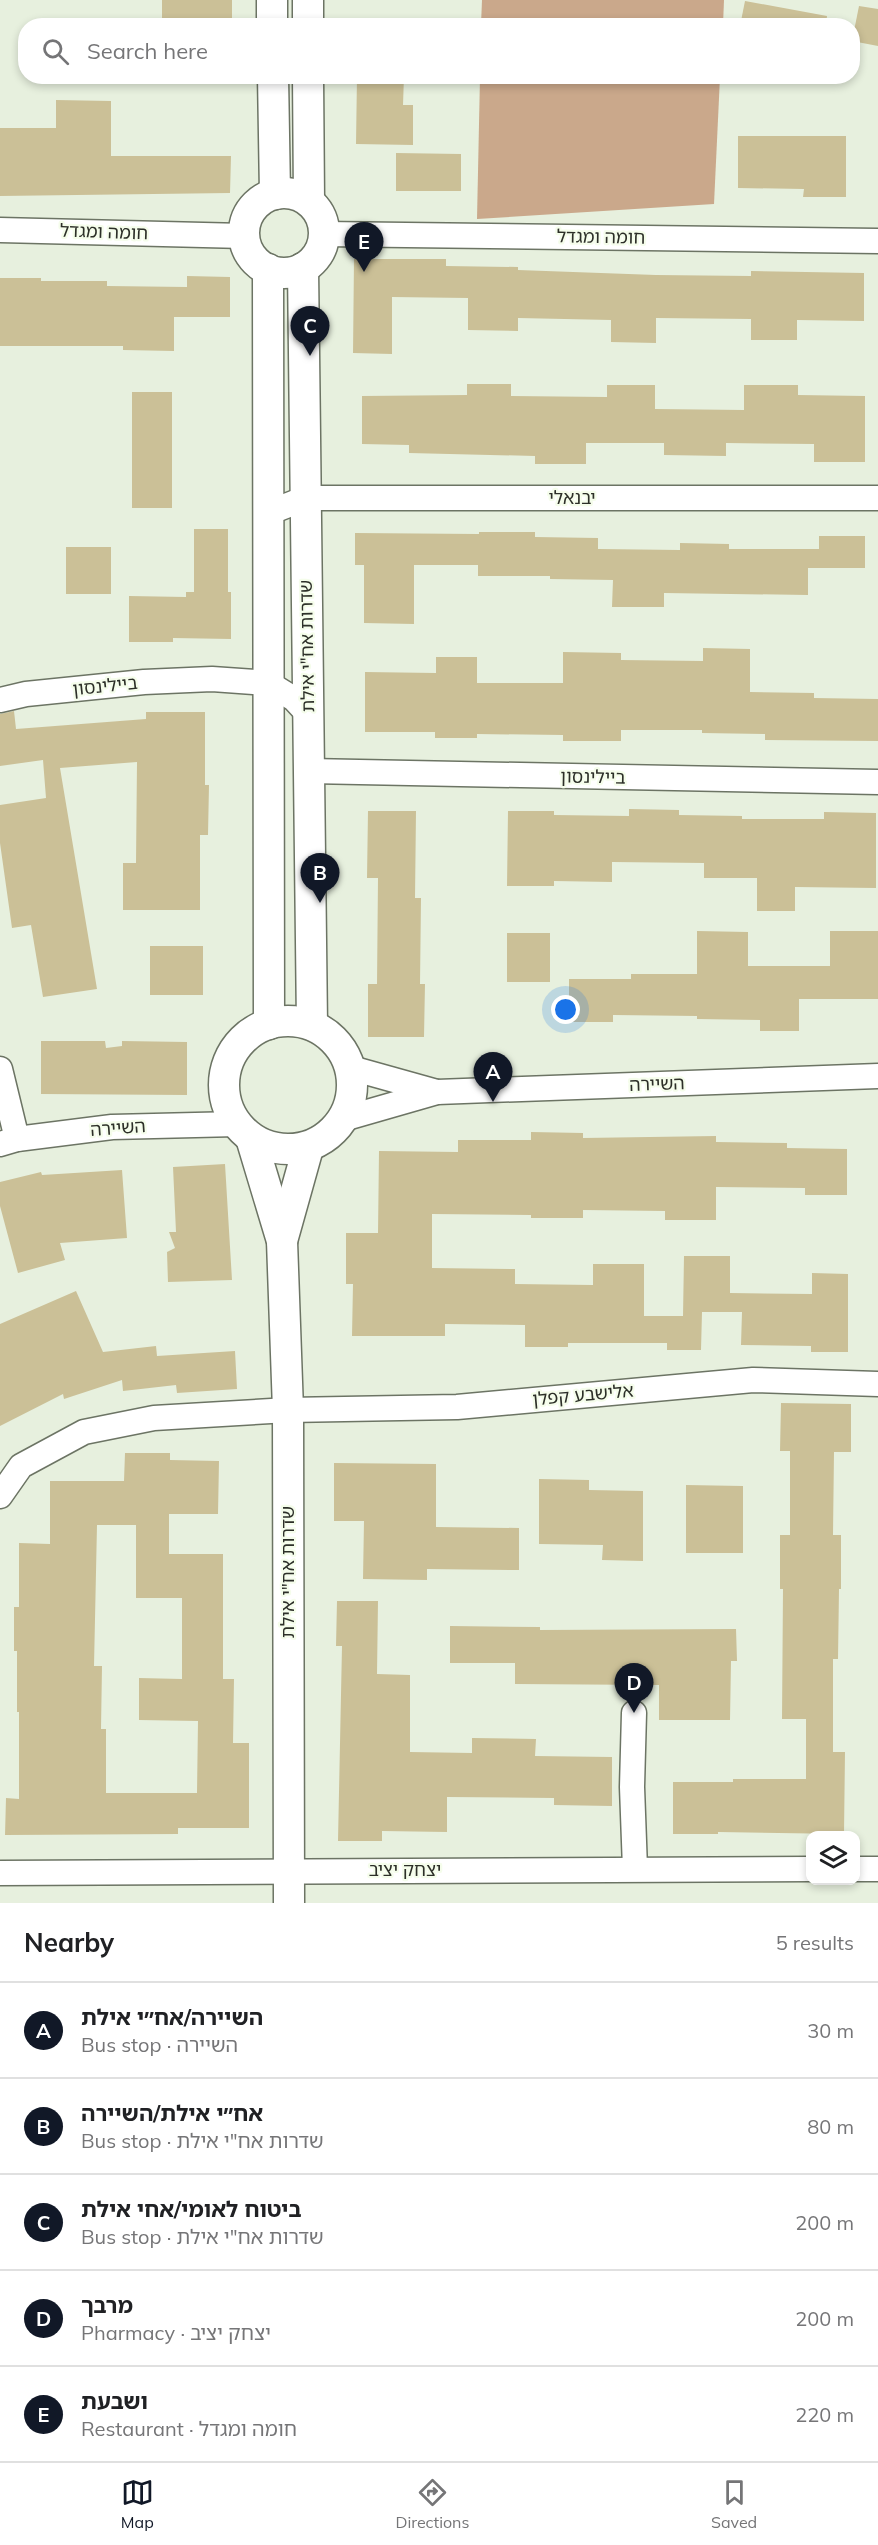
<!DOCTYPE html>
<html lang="en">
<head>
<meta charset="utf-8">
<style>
  :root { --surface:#fff; --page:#f2f2f2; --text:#202124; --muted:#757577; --line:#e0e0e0; --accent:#111827 }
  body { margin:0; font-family:Mulish,"Noto Sans Hebrew",sans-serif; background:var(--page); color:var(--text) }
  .controls { position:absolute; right:18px; bottom:18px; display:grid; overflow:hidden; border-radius:12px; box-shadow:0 3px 9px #0003 }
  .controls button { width:54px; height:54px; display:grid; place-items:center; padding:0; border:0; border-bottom:2px solid var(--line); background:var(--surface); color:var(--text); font:30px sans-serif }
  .you { position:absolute; left:566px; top:1010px; width:21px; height:21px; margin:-15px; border:4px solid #fff; border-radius:50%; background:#1a73e8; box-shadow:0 0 0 9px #1a73e833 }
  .badge { display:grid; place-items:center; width:39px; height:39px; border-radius:50%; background:var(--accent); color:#fff; font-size:20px; font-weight:700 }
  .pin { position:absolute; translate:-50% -50px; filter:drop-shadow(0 2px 3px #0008) }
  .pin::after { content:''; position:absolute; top:32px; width:21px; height:18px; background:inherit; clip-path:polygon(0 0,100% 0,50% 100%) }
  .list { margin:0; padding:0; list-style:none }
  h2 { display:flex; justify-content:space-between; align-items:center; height:78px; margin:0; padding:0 24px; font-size:26px }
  h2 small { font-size:20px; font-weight:400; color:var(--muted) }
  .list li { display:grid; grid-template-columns:39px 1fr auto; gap:18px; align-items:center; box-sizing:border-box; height:96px; padding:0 24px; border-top:2px solid var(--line) }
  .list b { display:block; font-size:22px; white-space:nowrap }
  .list p { margin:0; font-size:20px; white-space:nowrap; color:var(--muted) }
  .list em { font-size:20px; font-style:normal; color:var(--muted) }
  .icon { flex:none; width:33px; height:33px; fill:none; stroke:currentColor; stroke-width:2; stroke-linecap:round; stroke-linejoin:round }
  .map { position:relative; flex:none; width:878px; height:1903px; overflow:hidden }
  .search { position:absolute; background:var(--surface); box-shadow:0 3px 9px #0003; left:18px; right:18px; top:18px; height:66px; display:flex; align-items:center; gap:15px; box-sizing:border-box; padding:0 21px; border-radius:24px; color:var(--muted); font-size:22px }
  .sheet { height:558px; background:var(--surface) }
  nav { display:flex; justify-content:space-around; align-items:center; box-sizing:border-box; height:84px; border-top:2px solid var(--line); background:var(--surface); font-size:16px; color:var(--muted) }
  nav a { display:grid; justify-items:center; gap:3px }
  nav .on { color:var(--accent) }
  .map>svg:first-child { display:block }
  .forest { fill:#caa88b }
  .building { fill:#cbc097; fill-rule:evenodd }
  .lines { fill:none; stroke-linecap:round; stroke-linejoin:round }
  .minor-casing { stroke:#6c7464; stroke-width:27 }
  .major-casing { stroke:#6c7464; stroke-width:33 }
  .minor { stroke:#fff; stroke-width:24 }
  .major { stroke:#fff; stroke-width:30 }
  .labels { text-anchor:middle; stroke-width:4.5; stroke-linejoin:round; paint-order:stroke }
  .street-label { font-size:18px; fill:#2c2f28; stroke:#f5fdeb }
</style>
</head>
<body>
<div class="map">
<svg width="878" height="1903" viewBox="0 0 878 1903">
  <rect width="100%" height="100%" fill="#e7f0de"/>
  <g class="forest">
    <path d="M482,0H724L723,25H481Z"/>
    <path d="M480,77H720L714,204L477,219Z"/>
  </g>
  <g class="building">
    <rect x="162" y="0" width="70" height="26"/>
    <path d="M745,1L827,16L826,26H740Z"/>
    <path d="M859,6L878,9V46L852,41Z"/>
    <path d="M357,76H404L403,105H413V145L356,144Z"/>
    <path d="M56,100L111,101V156H231L230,193L0,196V128H56Z"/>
    <path d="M738,136H846V197H803L804,189L738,188Z"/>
    <path d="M396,153L461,154V191H396Z"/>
    <path d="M354,259H446V266L518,267V270L656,275L751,276V271L864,273V321L797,320V340H751V319L656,318V343L611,342V320L518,318V331L468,330V298L392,297V354L353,353Z"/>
    <path d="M187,276L230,277V317H174V351L123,350V346H0V278H41V281H107V286L187,287Z"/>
    <path d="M467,384H511V396L607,397V385H655V409L744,410V385H798V395L865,396V462H814V444L726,443V456L664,455V443H586V464H535V456L409,453V445L362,444V396L467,395Z"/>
    <rect x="132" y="392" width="40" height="116"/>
    <path d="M194,529H228V592H231V639L173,638V642H129V596L186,597V592H194Z"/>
    <path d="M479,532H535V537L598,538V549L680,550V543L729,544V549H819V536H865V568H808V595L664,593V607H612L613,580L550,579V576H478V565H414V624L364,623V565H355V533L479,534Z"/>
    <rect x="66" y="547" width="45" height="47"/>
    <path d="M703,648L750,649V692L814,693V698L878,699V741L765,740V734L702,733V730H621V741H563V735L477,734V738H435V732H365V672L436,673V657H477V683H563V652L621,653V660L703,661Z"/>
    <path d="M14,711L16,729L146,719V712H205V785H209L208,835H200V910H123V863H136L137,762L60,768L97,989L43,997L31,925L12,928L0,843V805L46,798L43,760L0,766V714Z"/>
    <path d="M629,809L679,810V815L742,816V819H824V812L876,813V888L795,887V911H757V878H704V863L612,862V882L554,881V886H507L508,811H554V815L629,816Z"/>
    <path d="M368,811H416L415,898H421L420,984H425L424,1037H368V984H377L378,878H367Z"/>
    <path d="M697,931L748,932V966H830V931H878V999H799V1031H760V1020L697,1019V1016L613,1015V1022H569V979H631V974H697Z"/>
    <rect x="507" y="933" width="43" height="49"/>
    <rect x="150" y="946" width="53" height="49"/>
    <path d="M41,1041H105L106,1048L122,1046V1041L187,1042V1095L41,1094Z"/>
    <path d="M531,1132L583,1133V1138L716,1136V1142L787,1143V1148L847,1149V1195H805V1188L716,1187V1220H665V1211L583,1210V1218H531V1215L432,1214V1268L515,1269V1284L593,1285V1264H644V1316H683L684,1256H730V1293L812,1294V1273L848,1274V1352H811V1346L741,1345L742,1312H702L701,1350H667V1343H568V1347H525V1325L445,1324V1336H352L353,1284H346V1233H378L379,1151L458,1152V1140H531Z"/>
    <path d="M225,1164L232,1280L168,1282L167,1252L175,1248L169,1232H176L173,1167Z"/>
    <path d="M122,1170L127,1238L60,1243L65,1260L18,1273L0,1206V1182L41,1172L42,1175Z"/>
    <path d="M76,1291L103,1352L156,1346L157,1356L235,1351L237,1389L177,1393L176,1385L123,1391L122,1380L64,1399L63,1394L0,1426V1324Z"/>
    <path d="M781,1403L851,1404V1452H834L833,1535H841V1589H839L838,1659H833V1752H845L844,1834L718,1832V1834H673V1782H733V1779H806V1719H782L783,1589H780V1535H790V1451H780Z"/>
    <path d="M125,1453H170V1460L219,1461L218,1514H169V1554H223V1679H234L233,1743H249V1828H178V1834L5,1835L6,1798L19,1799V1712H17V1651H14V1607H19V1543L50,1544V1481H124ZM97,1525H136V1598H182V1679L139,1678V1720L198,1721L197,1793H106V1729H101L102,1666H94Z"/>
    <path d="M334,1463L436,1464V1527L519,1528V1570L427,1569V1580L363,1579L364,1521H334Z"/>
    <path d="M539,1479L589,1480V1490L643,1491V1561L602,1560L603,1545L539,1544Z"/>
    <path d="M686,1485L743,1486V1553H686Z"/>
    <path d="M337,1601H378L377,1674L410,1675V1752L472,1753V1738L536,1739L535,1756L612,1757V1806L554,1805V1798L447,1797V1832L382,1831V1841H338L342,1646H336Z"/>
    <path d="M450,1626L540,1627V1630L736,1629L737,1661H731L730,1720H659V1685L515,1684V1663H450Z"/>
  </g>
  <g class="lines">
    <g class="minor-casing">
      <g id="minor">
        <path d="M0,230L244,236"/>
        <path d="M323,234L878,241"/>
        <path d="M268,513L306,498H878"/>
        <path d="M0,700L26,694L144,682L212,679L268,683L294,699L308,714"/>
        <path d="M309,771L878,782"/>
        <path d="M351,1068L437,1092"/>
        <path d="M0,1069L17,1139"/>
        <path d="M343,1119L437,1092L878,1076"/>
        <path d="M0,1144L17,1139L112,1127L237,1124"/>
        <path d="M0,1496L21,1466L84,1432L154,1418L288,1410L457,1407L753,1380L878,1384"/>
        <path d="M634,1713L632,1787L635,1869"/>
        <path d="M856,1869H878"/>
        <path d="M0,1873L810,1869"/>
      </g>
    </g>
    <g class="major-casing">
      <g id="major">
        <path d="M272,0V26"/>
        <path d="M308,0V26"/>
        <path d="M273,76L275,194"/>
        <path d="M308,76L309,201"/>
        <circle cx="284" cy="233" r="40"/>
        <path d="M303,268L312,1025"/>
        <path d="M268,269L269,1024"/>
        <circle cx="288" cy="1085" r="64"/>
        <path d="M251,1138L282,1241L288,1410L289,1903"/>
        <path d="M282,1241L308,1148"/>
      </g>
    </g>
    <use href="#minor" class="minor"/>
    <use href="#major" class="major"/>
  </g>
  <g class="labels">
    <g class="street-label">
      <text transform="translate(104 232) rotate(2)" y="6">חומה ומגדל</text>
      <text transform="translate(601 237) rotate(1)" y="6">חומה ומגדל</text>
      <text x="572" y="504">יבנאלי</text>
      <text transform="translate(307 646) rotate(-91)" y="6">שדרות אח"י אילת</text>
      <text transform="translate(105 686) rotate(-6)" y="6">ביילינסון</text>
      <text transform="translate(593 777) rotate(1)" y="6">ביילינסון</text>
      <text transform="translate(657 1084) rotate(-2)" y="6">השיירה</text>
      <text transform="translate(118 1128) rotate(-4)" y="6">השיירה</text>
      <text transform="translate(583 1395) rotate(-5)" y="6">אלישבע קפלן</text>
      <text transform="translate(288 1572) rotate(-90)" y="6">שדרות אח"י אילת</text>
      <text x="405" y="1876">יצחק יציב</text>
    </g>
  </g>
</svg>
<div class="controls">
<button><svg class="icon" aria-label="layers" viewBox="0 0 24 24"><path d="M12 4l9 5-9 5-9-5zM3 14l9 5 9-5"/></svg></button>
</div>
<div class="you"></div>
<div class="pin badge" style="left:493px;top:1102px">A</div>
<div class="pin badge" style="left:320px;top:903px">B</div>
<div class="pin badge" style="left:310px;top:356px">C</div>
<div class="pin badge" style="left:634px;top:1713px">D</div>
<div class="pin badge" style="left:364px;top:272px">E</div>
<div class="search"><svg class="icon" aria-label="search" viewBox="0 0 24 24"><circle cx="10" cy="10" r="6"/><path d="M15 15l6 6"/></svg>Search here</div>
</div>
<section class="sheet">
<h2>Nearby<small>5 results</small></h2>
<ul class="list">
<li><span class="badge">A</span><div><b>השיירה/אח״י אילת</b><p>Bus stop · השיירה</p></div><em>30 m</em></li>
<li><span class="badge">B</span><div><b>אח״י אילת/השיירה</b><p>Bus stop · שדרות אח&quot;י אילת</p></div><em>80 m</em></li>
<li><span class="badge">C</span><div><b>ביטוח לאומי/אחי אילת</b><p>Bus stop · שדרות אח&quot;י אילת</p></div><em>200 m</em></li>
<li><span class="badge">D</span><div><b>מרבך</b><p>Pharmacy · יצחק יציב</p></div><em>200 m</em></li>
<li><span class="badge">E</span><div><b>ושבעת</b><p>Restaurant · חומה ומגדל</p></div><em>220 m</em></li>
</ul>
</section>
<nav>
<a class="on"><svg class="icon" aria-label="map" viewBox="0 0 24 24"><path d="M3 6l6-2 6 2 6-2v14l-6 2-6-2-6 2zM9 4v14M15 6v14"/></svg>Map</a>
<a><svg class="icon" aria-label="directions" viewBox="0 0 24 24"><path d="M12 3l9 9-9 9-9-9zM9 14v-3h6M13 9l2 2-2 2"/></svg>Directions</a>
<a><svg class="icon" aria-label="saved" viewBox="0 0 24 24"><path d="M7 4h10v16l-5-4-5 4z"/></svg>Saved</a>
</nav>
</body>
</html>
